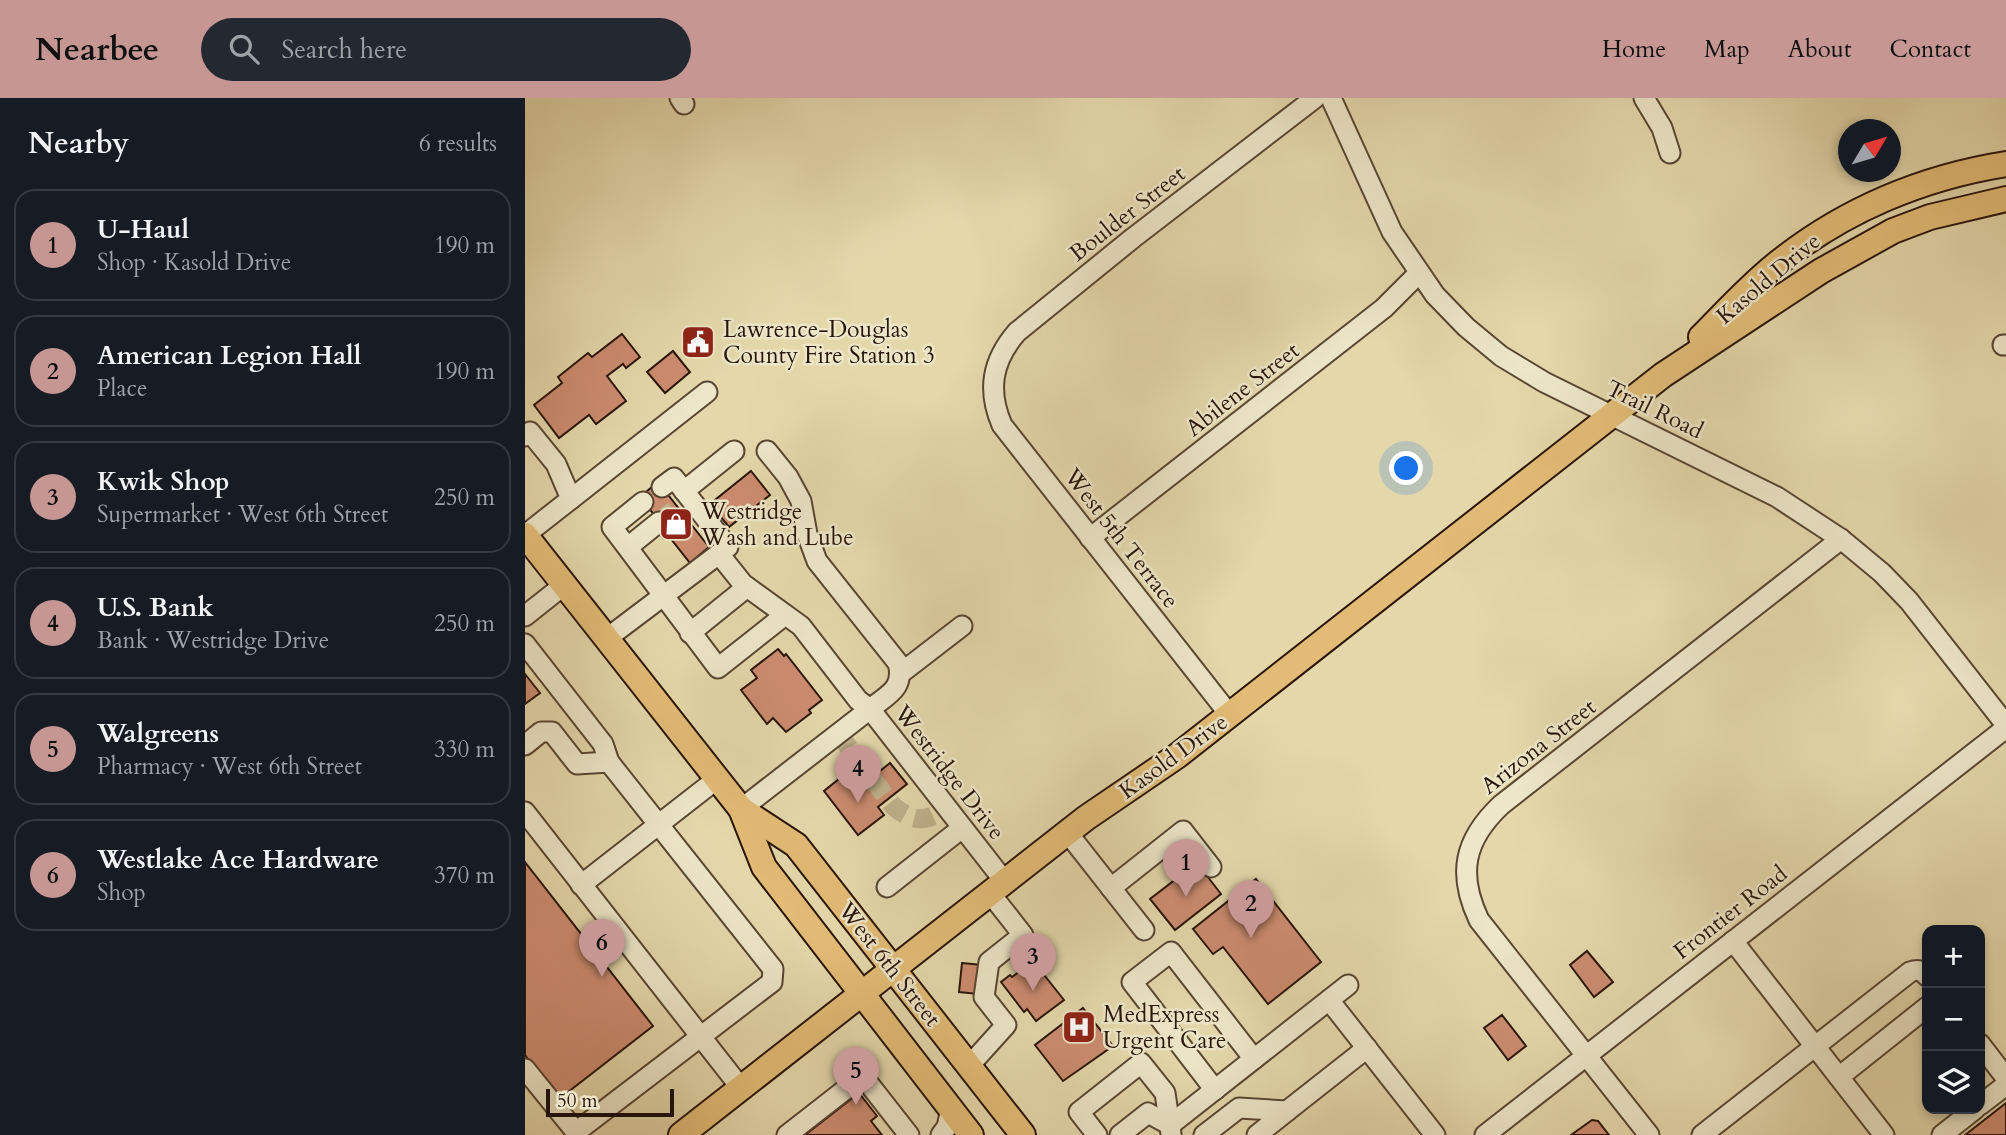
<!DOCTYPE html>
<html lang="en">
<head>
<meta charset="utf-8">
<style>
  :root { --surface:#171b24; --page:#242831; --text:#f1f3f6; --muted:#9ea1a6; --line:#363941; --accent:#c59692 }
  body { margin:0; font-family:Cardo,serif; background:var(--page); color:var(--text) }
  .controls { position:absolute; right:21px; bottom:21px; display:grid; overflow:hidden; border-radius:14px; box-shadow:0 4px 10px #0003 }
  .controls button { width:63px; height:63px; display:grid; place-items:center; padding:0; border:0; border-bottom:2px solid var(--line); background:var(--surface); color:var(--text); font:35px sans-serif }
  .compass { position:absolute; left:1313px; top:21px; width:63px; height:63px; border-radius:50%; background:var(--surface); box-shadow:0 4px 10px #0003; rotate:52deg }
  .scale { position:absolute; left:21px; bottom:18px; width:128px; box-sizing:border-box; padding-left:7px; border:4px solid #29150b; border-top:0; font-size:19px; line-height:24px; white-space:nowrap; color:#29150b; -webkit-text-stroke:5px #ede6c8; paint-order:stroke }
  .you { position:absolute; left:882px; top:371px; width:24px; height:24px; margin:-18px; border:5px solid #fff; border-radius:50%; background:#1a73e8; box-shadow:0 0 0 10px #1a73e833 }
  .badge { display:grid; place-items:center; width:46px; height:46px; border-radius:50%; background:var(--accent); color:#111; font-size:23px; font-weight:700 }
  .pin { position:absolute; translate:-50% -58px; filter:drop-shadow(0 2px 4px #0008) }
  .pin::after { content:''; position:absolute; top:37px; width:24px; height:21px; background:inherit; clip-path:polygon(0 0,100% 0,50% 100%) }
  .list { margin:0; padding:0; list-style:none }
  h2 { display:flex; justify-content:space-between; align-items:center; height:91px; margin:0; padding:0 28px; font-size:30px }
  h2 small { font-size:23px; font-weight:400; color:var(--muted) }
  .list li { display:grid; grid-template-columns:46px 1fr auto; gap:21px; align-items:center; box-sizing:border-box; height:112px; margin:0 14px 14px; padding:0 14px; border:2px solid var(--line); border-radius:21px }
  .list b { display:block; font-size:26px; white-space:nowrap }
  .list p { margin:0; font-size:23px; white-space:nowrap; color:var(--muted) }
  .list em { font-size:23px; font-style:normal; color:var(--muted) }
  .icon { flex:none; width:38px; height:38px; fill:none; stroke:currentColor; stroke-width:2; stroke-linecap:round; stroke-linejoin:round }
  .map { position:relative; flex:none; width:1481px; height:1037px; overflow:hidden }
  header { display:flex; align-items:center; gap:42px; box-sizing:border-box; height:98px; padding:0 35px; background:var(--accent); color:#111 }
  header strong { font-size:33px }
  nav { display:flex; gap:38px; margin-inline-start:auto; font-size:24px }
  .search { width:490px; height:63px; background:var(--page); display:flex; align-items:center; gap:18px; box-sizing:border-box; padding:0 24px; border-radius:38px; color:var(--muted); font-size:26px }
  main { display:flex }
  aside { flex:1; background:var(--surface) }
  .map>svg:first-child { display:block }
  .building { fill:#cc8c70; stroke:#29150b; stroke-width:2 }
  .lines { fill:none; stroke-linecap:round; stroke-linejoin:round }
  .minor-tunnel { stroke:#bfb18b; stroke-width:19; stroke-dasharray:19 10; stroke-linecap:butt }
  .minor-casing { stroke:#584633; stroke-width:23 }
  .major-casing { stroke:#29150b; stroke-width:28 }
  .minor { stroke:#ede6c8; stroke-width:19 }
  .major { stroke:#e2bc76; stroke-width:24 }
  .labels { text-anchor:middle; stroke-width:5; stroke-linejoin:round; paint-order:stroke }
  .street-label { font-size:23px; fill:#29150b; stroke:#ede6c8 }
  .poi-label { font-size:23px; fill:#29150b; stroke:#ede6c8; text-anchor:start }
</style>
</head>
<body>
<header>
<strong>Nearbee</strong>
<div class="search"><svg class="icon" aria-label="search" viewBox="0 0 24 24"><circle cx="10" cy="10" r="6"/><path d="M15 15l6 6"/></svg>Search here</div>
<nav><a>Home</a><a>Map</a><a>About</a><a>Contact</a></nav>
</header>
<main>
<aside>
<h2>Nearby<small>6 results</small></h2>
<ul class="list">
<li><span class="badge">1</span><div><b>U-Haul</b><p>Shop · Kasold Drive</p></div><em>190 m</em></li>
<li><span class="badge">2</span><div><b>American Legion Hall</b><p>Place</p></div><em>190 m</em></li>
<li><span class="badge">3</span><div><b>Kwik Shop</b><p>Supermarket · West 6th Street</p></div><em>250 m</em></li>
<li><span class="badge">4</span><div><b>U.S. Bank</b><p>Bank · Westridge Drive</p></div><em>250 m</em></li>
<li><span class="badge">5</span><div><b>Walgreens</b><p>Pharmacy · West 6th Street</p></div><em>330 m</em></li>
<li><span class="badge">6</span><div><b>Westlake Ace Hardware</b><p>Shop</p></div><em>370 m</em></li>
</ul>
</aside>
<div class="map">
<svg width="1481" height="1037" viewBox="0 0 1481 1037">
  <rect width="100%" height="100%" fill="#e4d8ab"/>
  <filter id="stains"><feTurbulence type="fractalNoise" baseFrequency=".00286" numOctaves="4"/><feColorMatrix values="0 0 0 0 .2 0 0 0 0 .09 0 0 0 0 .02 0 0 0 .5 -.17"/></filter>
  <radialGradient id="worn" r=".72"><stop offset=".6" stop-color="#630" stop-opacity="0"/><stop offset="1" stop-color="#630" stop-opacity=".3"/></radialGradient>
  <g class="building">
    <path d="M97,236L115,259L101,270L98,266L82,278L101,303L71,326L64,317L34,340L9,307L37,285L33,279L63,255L67,259Z"/>
    <path d="M148,253L165,274L140,295L122,274Z"/>
    <path d="M226,373L245,397L204,429L185,406Z"/>
    <path d="M133,384L184,449L165,465L142,436L138,440L132,433L138,428L115,399Z"/>
    <path d="M253,551L259,558L261,556L297,602L284,612L286,615L261,634L248,620L242,626L216,592L232,580L226,572Z"/>
    <path d="M0,576L15,595L0,606Z"/>
    <path d="M365,665L382,686L353,709L359,717L333,737L299,693L324,673L336,688Z"/>
    <path d="M0,764L128,928L34,1001L0,957Z"/>
    <path d="M672,765L696,796L650,832L625,801Z"/>
    <path d="M731,781L796,864L743,906L698,849L688,856L668,831Z"/>
    <path d="M1062,853L1088,884L1069,899L1045,867Z"/>
    <path d="M508,863L539,902L511,923L502,911L499,914L476,884L485,877L487,879Z"/>
    <path d="M437,865L457,867L453,896L434,894Z"/>
    <path d="M558,910L588,948L538,983L510,947Z"/>
    <path d="M977,917L1001,948L983,962L959,930Z"/>
    <path d="M334,995L352,1018L346,1023L357,1037H280Z"/>
    <path d="M1481,1005V1037H1440Z"/>
    <path d="M1067,1022L1073,1023L1084,1037H1046Z"/>
  </g>
  <g class="lines">
    <g class="minor-tunnel">
      <path d="M134,424L153,409"/>
      <path d="M313,635L368,708C389,725 401,725 422,709"/>
    </g>
    <g class="minor-casing">
      <g id="minor">
        <path d="M155,0L159,6"/>
        <path d="M806,0L867,134L910,197L941,229L976,258L1019,284L1252,399L1316,441L1357,475L1384,503L1481,627"/>
        <path d="M1119,0L1137,30L1145,55"/>
        <path d="M1478,247H1481"/>
        <path d="M0,338L5,334L31,366L46,401L0,437"/>
        <path d="M242,353L263,379L276,403L282,436L292,463L373,565C380,591 362,597 345,611L480,784"/>
        <path d="M159,393L209,353"/>
        <path d="M46,401L182,294"/>
        <path d="M118,404L87,429L193,570L260,517"/>
        <path d="M565,440L859,210L894,175"/>
        <path d="M103,449L134,424"/>
        <path d="M194,456L218,486L276,528L333,602L345,611L216,711"/>
        <path d="M0,518L39,487"/>
        <path d="M165,535L222,489"/>
        <path d="M81,541L203,449L149,380L137,389"/>
        <path d="M0,546L78,646L84,664"/>
        <path d="M376,575L437,528"/>
        <path d="M704,616L477,327C462,292 467,263 492,234L608,140L790,0"/>
        <path d="M0,647L16,634H27L52,666L84,664L248,871L247,884L51,1034L0,971"/>
        <path d="M0,714L216,990"/>
        <path d="M542,734L619,832"/>
        <path d="M56,787L192,681"/>
        <path d="M362,789L437,730"/>
        <path d="M586,790L658,733L686,769"/>
        <path d="M1208,843L1359,1037"/>
        <path d="M804,902L910,1037"/>
        <path d="M1455,946L1481,980"/>
        <path d="M444,968L481,927L459,899L464,864L498,837L465,795"/>
        <path d="M1314,979L1402,909"/>
        <path d="M690,992L607,884L646,854L729,961"/>
        <path d="M1455,1007L1481,987"/>
        <path d="M645,1027L823,887"/>
        <path d="M262,1037L330,984L338,982L344,986L384,1037"/>
        <path d="M416,1037L422,1029L426,1011"/>
        <path d="M572,1037L554,1014L616,965L640,995L646,1036"/>
        <path d="M595,1037L623,1015L645,1027"/>
        <path d="M679,1037L714,1010L762,1013L842,950"/>
        <path d="M732,1037L762,1013"/>
        <path d="M960,1037L1481,630"/>
        <path d="M1124,1037L954,822C932,776 939,742 976,707L1316,441"/>
        <path d="M1177,1037L1385,874C1393,871 1396,872 1402,878"/>
        <path d="M1417,1037L1450,1011"/>
      </g>
    </g>
    <g class="major-casing">
      <g id="major">
        <path d="M1176,239C1201,214 1225,187 1253,165C1319,112 1398,79 1481,66"/>
        <path d="M0,437L216,711L239,769L446,1037"/>
        <path d="M216,711L271,747L498,1037"/>
        <path d="M156,1037L561,720L652,658L1138,277L1296,173L1368,133L1405,119L1481,101"/>
      </g>
    </g>
    <use href="#minor" class="minor"/>
    <use href="#major" class="major"/>
  </g>
  <defs>
    <g id="civic-square" transform="scale(1.75)"><rect x="-9" y="-9" width="18" height="18" rx="4" fill="#8f2418" stroke="#ede6c8"/><path d="M-.6-6.5H3V-4.5H.6V-3L4-1V1h2V6H-6V1h2V-1L-.6-3ZM-1.2 2.5V6h2.4V2.5Z" fill="#fff"/></g>
    <g id="shop-square" transform="scale(1.75)"><rect x="-9" y="-9" width="18" height="18" rx="4" fill="#8f2418" stroke="#ede6c8"/><path d="M-5-2.5h2.3a2.7 3.5 0 0 1 5.4 0H5L5.5 6h-11ZM-1.5-2.5h3a1.5 2.3 0 0 0-3 0Z" fill="#fff"/></g>
    <g id="hospital-square" transform="scale(1.75)"><rect x="-9" y="-9" width="18" height="18" rx="4" fill="#8f2418" stroke="#ede6c8"/><path d="M-5-5h3v3.5h4V-5h3V5h-3V1.5h-4V5h-3Z" fill="#fff"/></g>
  </defs>
  <g fill-rule="evenodd">
    <use href="#civic-square" x="173" y="244"/>
    <use href="#shop-square" x="151" y="426"/>
    <use href="#hospital-square" x="554" y="929"/>
  </g>
  <g class="labels">
    <g class="street-label">
      <text transform="translate(602 115) rotate(-38)" y="8">Boulder Street</text>
      <text transform="translate(1243 180) rotate(-40)" y="8">Kasold Drive</text>
      <text transform="translate(717 291) rotate(-38)" y="8">Abilene Street</text>
      <text transform="translate(1130 311) rotate(26)" y="8">Trail Road</text>
      <text transform="translate(597 440) rotate(52)" y="8">West 5th Terrace</text>
      <text transform="translate(1013 648) rotate(-38)" y="8">Arizona Street</text>
      <text transform="translate(648 658) rotate(-36)" y="8">Kasold Drive</text>
      <text transform="translate(425 674) rotate(52)" y="8">Westridge Drive</text>
      <text transform="translate(1205 814) rotate(-38)" y="8">Frontier Road</text>
      <text transform="translate(365 866) rotate(52)" y="8">West 6th Street</text>
    </g>
    <g class="poi-label">
      <text x="198" y="239">Lawrence-Douglas<tspan x="198" dy="26">County Fire Station 3</tspan></text>
      <text x="176" y="421">Westridge<tspan x="176" dy="26">Wash and Lube</tspan></text>
      <text x="578" y="924">MedExpress<tspan x="578" dy="26">Urgent Care</tspan></text>
    </g>
  </g>
  <rect width="100%" height="100%" filter="url(#stains)"/>
  <rect width="100%" height="100%" fill="url(#worn)"/>
</svg>
<div class="controls">
<button>+</button>
<button>−</button>
<button><svg class="icon" aria-label="layers" viewBox="0 0 24 24"><path d="M12 4l9 5-9 5-9-5zM3 14l9 5 9-5"/></svg></button>
</div>
<svg class="compass" viewBox="-18 -18 36 36"><path d="M0-13l5 13h-10z" fill="#e53935"/><path d="M0 13l5-13h-10z" fill="#9ea1a6"/></svg>
<div class="scale">50 m</div>
<div class="you"></div>
<div class="pin badge" style="left:661px;top:799px">1</div>
<div class="pin badge" style="left:726px;top:840px">2</div>
<div class="pin badge" style="left:508px;top:893px">3</div>
<div class="pin badge" style="left:333px;top:705px">4</div>
<div class="pin badge" style="left:331px;top:1007px">5</div>
<div class="pin badge" style="left:77px;top:879px">6</div>
</div>
</main>
</body>
</html>
